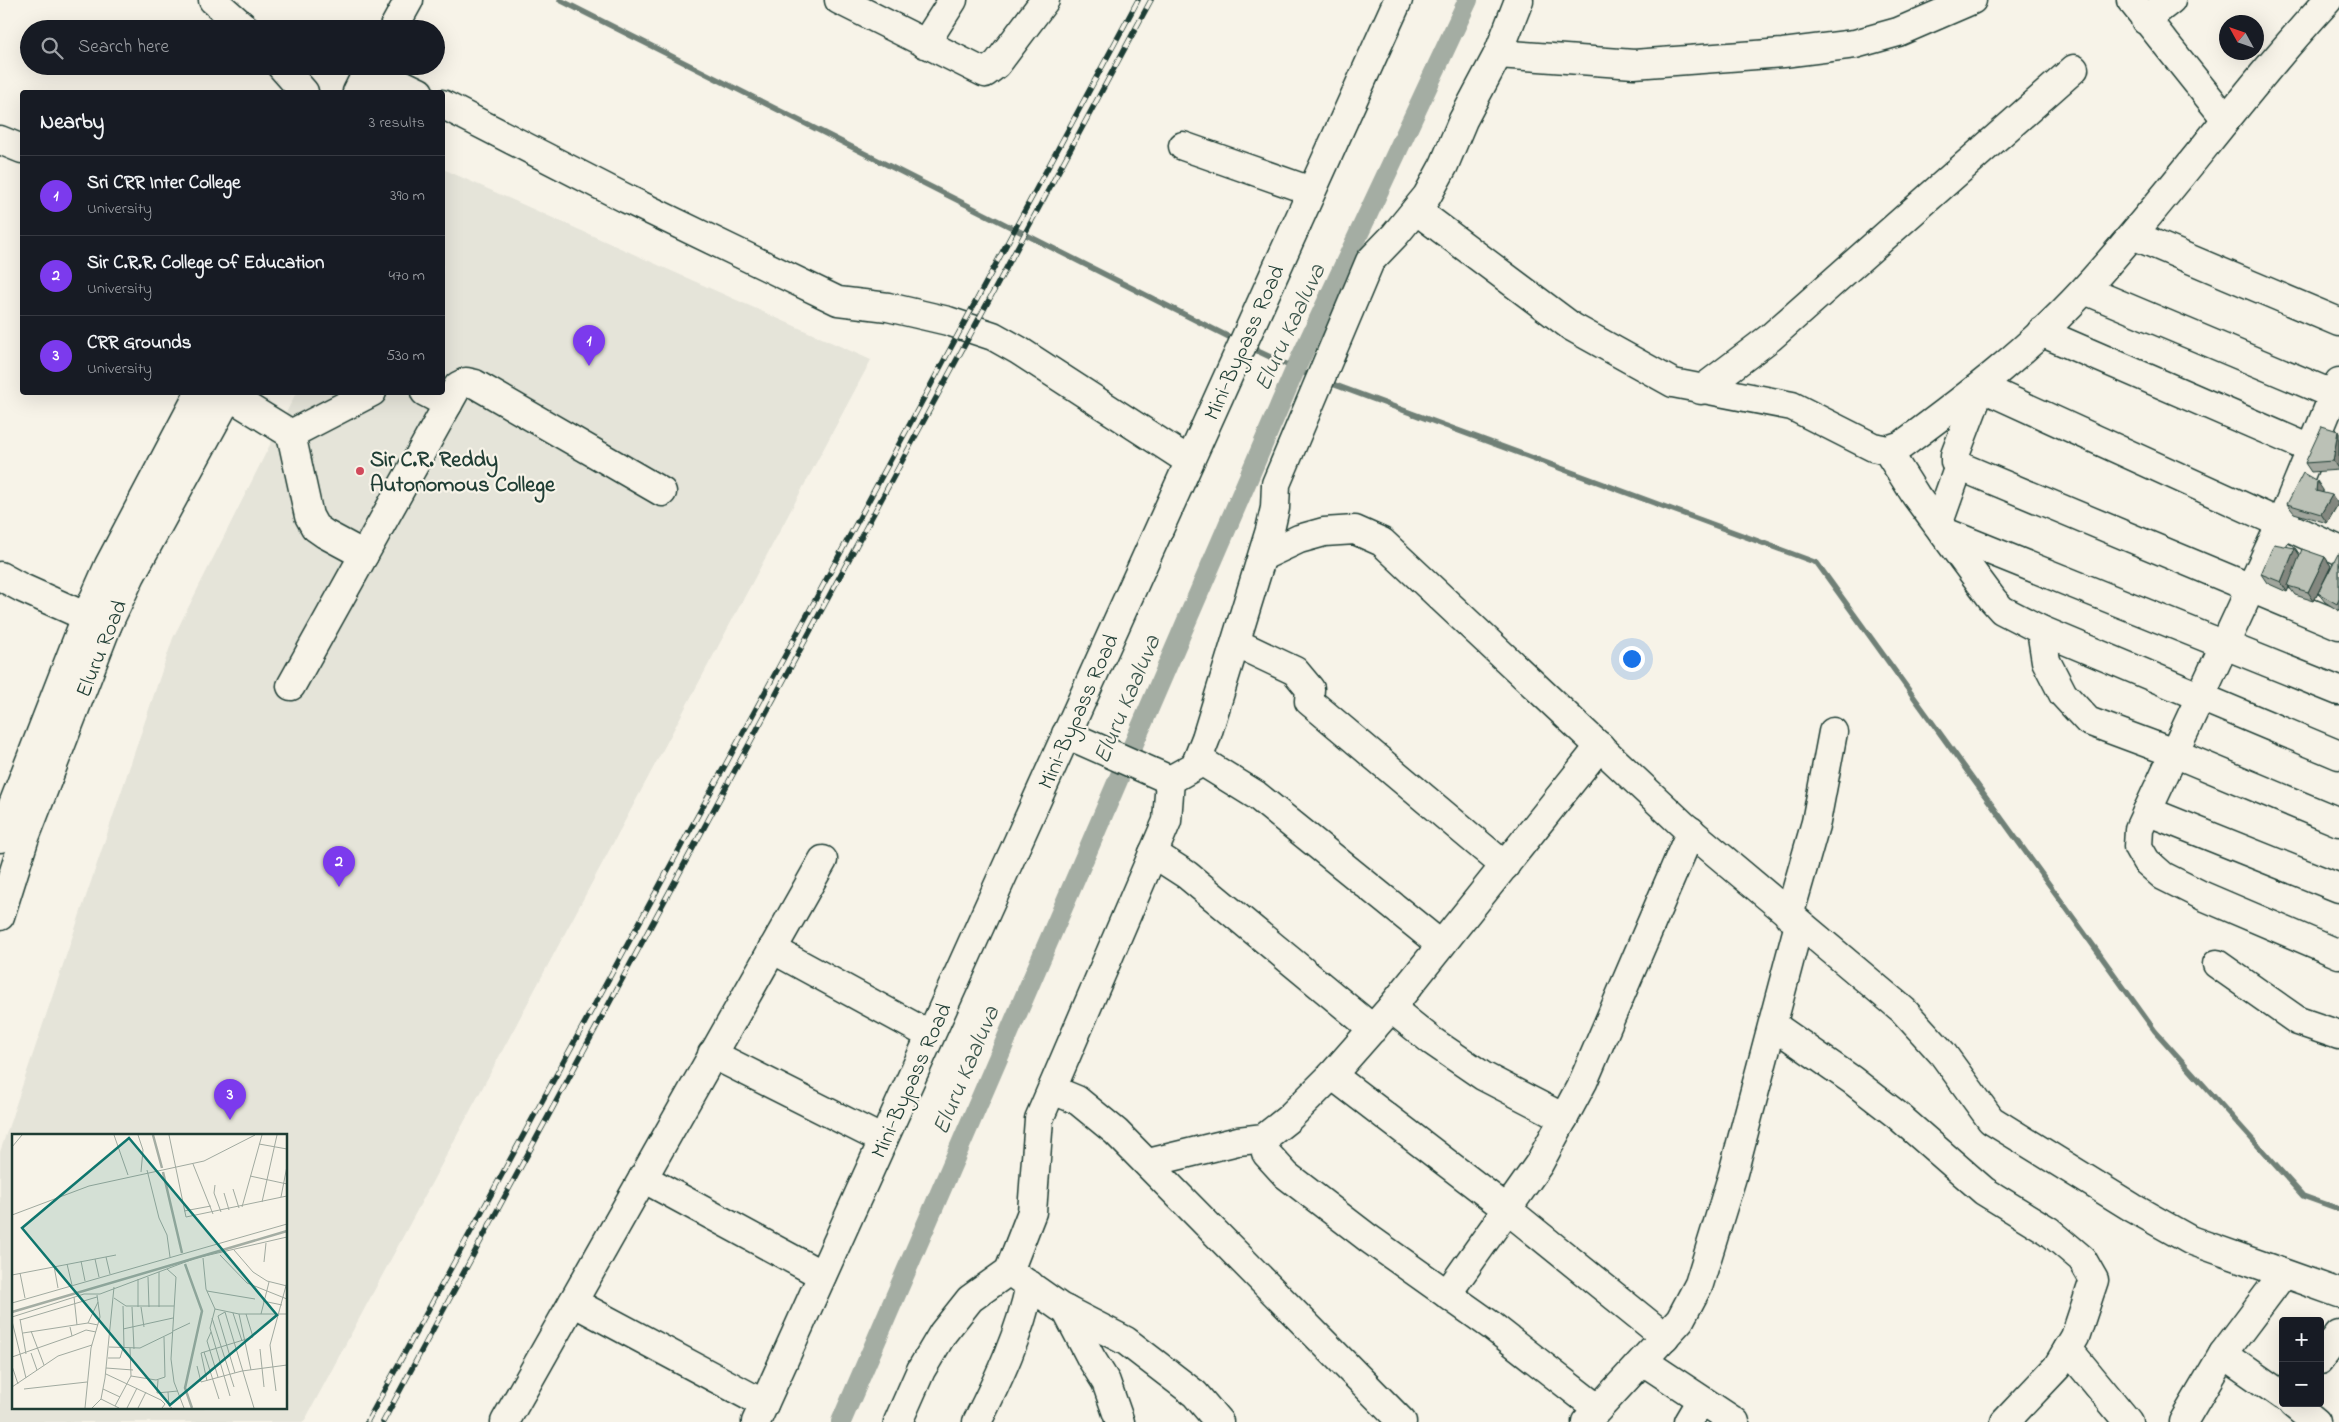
<!DOCTYPE html>
<html lang="en">
<head>
<meta charset="utf-8">
<style>
  :root { --surface:#171b24; --page:#20242c; --text:#f1f3f6; --muted:#9ea1a6; --line:#363941; --accent:#7c3aed }
  body { margin:0; font-family:"Indie Flower",sans-serif; background:var(--page); color:var(--text) }
  .controls { position:absolute; right:15px; bottom:15px; display:grid; overflow:hidden; border-radius:5px; box-shadow:0 5px 20px #0002 }
  .controls button { width:45px; height:45px; display:grid; place-items:center; padding:0; border:0; border-bottom:1px solid var(--line); background:var(--surface); color:var(--text); font:25px sans-serif }
  .compass { position:absolute; left:2219px; top:15px; width:45px; height:45px; border-radius:50%; background:var(--surface); box-shadow:0 5px 20px #0002; rotate:310deg }
  .you { position:absolute; left:1631px; top:658px; width:18px; height:18px; margin:-12px; border:4px solid #fff; border-radius:50%; background:#1a73e8; box-shadow:0 0 0 8px #1a73e833 }
  .badge { display:grid; place-items:center; width:32px; height:32px; border-radius:50%; background:var(--accent); color:#fff; font-size:16px; font-weight:700 }
  .pin { position:absolute; translate:-50% -41px; filter:drop-shadow(0 1px 2px #0008) }
  .pin::after { content:''; position:absolute; top:26px; width:18px; height:15px; background:inherit; clip-path:polygon(0 0,100% 0,50% 100%) }
  .list { margin:0; padding:0; list-style:none }
  h2 { display:flex; justify-content:space-between; align-items:center; height:65px; margin:0; padding:0 20px; font-size:21px }
  h2 small { font-size:16px; font-weight:400; color:var(--muted) }
  .list li { display:grid; grid-template-columns:32px 1fr auto; gap:15px; align-items:center; box-sizing:border-box; height:80px; padding:0 20px; border-top:1px solid var(--line) }
  .list b { display:block; font-size:19px; white-space:nowrap }
  .list p { margin:0; font-size:16px; white-space:nowrap; color:var(--muted) }
  .list em { font-size:16px; font-style:normal; color:var(--muted) }
  .icon { flex:none; width:28px; height:28px; fill:none; stroke:currentColor; stroke-width:2; stroke-linecap:round; stroke-linejoin:round }
  .map { position:relative; flex:none; width:2339px; height:1422px; overflow:hidden }
  .search { position:absolute; background:var(--surface); box-shadow:0 5px 20px #0002; left:20px; top:20px; width:425px; height:55px; display:flex; align-items:center; gap:12px; box-sizing:border-box; padding:0 18px; border-radius:28px; color:var(--muted); font-size:19px }
  .panel { position:absolute; background:var(--surface); box-shadow:0 5px 20px #0002; left:20px; top:90px; width:425px; height:305px; border-radius:5px }
  .map>svg:first-child { display:block }
  .built { fill:#e5e4d9; fill-rule:evenodd }
  .lines { fill:none; stroke-linecap:round; stroke-linejoin:round }
  .stream { stroke:#6f8077; stroke-width:5.5 }
  .canal { stroke:#a4ada3; stroke-width:20 }
  .minor-casing { stroke:#1f3d34; stroke-width:31 }
  .major-casing { stroke:#1f3d34; stroke-width:31 }
  .minor { stroke:#f7f3e8; stroke-width:28 }
  .major { stroke:#f7f3e8; stroke-width:28 }
  .rail-casing { stroke:#1f3d34; stroke-width:5.5 }
  .rail { stroke:#f7f3e8; stroke-width:4; stroke-dasharray:11; stroke-linecap:butt }
  .wall { fill:#a1a69d; stroke:#1f3d34 }
  .shaded-wall { fill:#83877f; stroke:#1f3d34 }
  .building { fill:#bbc1b6; stroke:#1f3d34 }
  .poi-dot { fill:#d1495b; stroke:#f7f3e8; stroke-width:2 }
  .labels { text-anchor:middle; stroke-width:4.5; stroke-linejoin:round; paint-order:stroke }
  .street-label { font-size:22px; fill:#1f3d34; stroke:#f7f3e8 }
  .poi-label { font-size:22px; font-weight:bold; fill:#1f3d34; stroke:#f7f3e8; text-anchor:start }
  .water-label { font-size:24px; font-style:italic; fill:#405950; stroke:#f7f3e8 }
  .inset-river { fill:none; stroke:#a4ada3; stroke-width:2.5 }
  .inset-road { fill:none; stroke:#a1aaa0; stroke-width:1 }
  .view { fill:#0f766e; fill-opacity:0.15; stroke:#0f766e; stroke-width:2.5 }
  .inset-edge { fill:none; stroke:#1f3d34; stroke-width:2.5 }
</style>
</head>
<body>
<div class="map">
<svg width="2339" height="1422" viewBox="0 0 2339 1422">
  <rect width="100%" height="100%" fill="#f7f3e8"/>
  <filter id="ink" filterUnits="userSpaceOnUse"><feTurbulence type="fractalNoise" baseFrequency=".02" numOctaves="2"/><feDisplacementMap in="SourceGraphic" scale="10" xChannelSelector="R" yChannelSelector="G"/><feConvolveMatrix kernelMatrix="1 2 1 2 8 2 1 2 1" color-interpolation-filters="sRGB"/></filter>
  <g filter="url(#ink)">
    <path class="built" d="M443,169L871,360L304,1422H0V1152L173,638L296,393L442,392ZM14,1136H286V1408H14Z"/>
    <g class="lines">
      <g class="stream">
        <path d="M560,0L1237,341"/>
        <path d="M1249,347L1313,377"/>
        <path d="M1327,382L1817,563L2155,1031L2303,1196L2339,1209"/>
      </g>
      <path class="canal" d="M841,1422L1295,370L1468,0"/>
      <g class="minor-casing">
        <g id="minor">
          <path d="M839,0L985,73L997,64L1045,0"/>
          <path d="M2131,0L2226,119"/>
          <path d="M2145,20L2171,0"/>
          <path d="M925,44L953,0"/>
          <path d="M1498,54L1634,64L1783,53L1855,44L1898,32L1972,0"/>
          <path d="M369,68L419,92"/>
          <path d="M442,104L627,199L838,301L888,307L948,321L993,336L1018,350L1189,461"/>
          <path d="M0,140L22,149"/>
          <path d="M1183,146L1311,191"/>
          <path d="M1416,210L1572,327L1673,383L1792,406L1873,447L1887,450L1902,445C1967,397 2030,349 2085,289C2170,196 2242,93 2328,0"/>
          <path d="M2133,235L2339,322"/>
          <path d="M2085,290L2339,397"/>
          <path d="M2041,332L2311,449"/>
          <path d="M2339,382L2281,523L2139,829L2138,847L2146,861L2163,876L2203,896L2339,954"/>
          <path d="M1981,387L1955,455V462L1959,466L2339,625"/>
          <path d="M1981,387L2339,550"/>
          <path d="M1701,390L1771,337L2074,69"/>
          <path d="M223,392L291,434"/>
          <path d="M425,392L448,404"/>
          <path d="M1887,450L1916,496L1993,600L2002,610L2041,630L2339,755"/>
          <path d="M1938,525L1959,466"/>
          <path d="M1942,531L2339,691"/>
          <path d="M364,555L325,534L315,527L309,516L291,434L372,392"/>
          <path d="M1263,556L1299,539L1324,532L1355,530L1382,542L1683,825L1903,1010L1943,1054L1991,1120L2133,1208L2190,1240L2339,1293"/>
          <path d="M0,576L22,588L107,626"/>
          <path d="M2041,630L2046,661L2063,694L2088,721L2174,753L2339,822"/>
          <path d="M1236,643L1295,671L1310,689L1309,701L1505,866"/>
          <path d="M291,686L448,404L458,386L466,382L475,384L662,492"/>
          <path d="M1066,734L1170,780"/>
          <path d="M1198,759L1256,795L1441,945"/>
          <path d="M1170,780L1195,766L1206,738L1270,530L1275,508L1276,484L1370,261L1395,235L1427,196L1444,165L1463,120L1498,54L1519,0"/>
          <path d="M2147,811L2339,888"/>
          <path d="M1153,853L1187,875L1373,1029"/>
          <path d="M1789,916L1816,822L1833,732"/>
          <path d="M772,949L930,1035"/>
          <path d="M2217,964L2298,1021L2339,1035"/>
          <path d="M1391,1008L1432,1041L1483,1076L1564,1118"/>
          <path d="M1773,1025L1852,1080L1897,1115L1984,1191L2049,1231L2082,1259L2094,1280L2075,1337L2057,1367L2005,1422"/>
          <path d="M712,1054L883,1140"/>
          <path d="M1332,1075L1508,1210L1665,1337"/>
          <path d="M1053,1090L1077,1100L1116,1132L1402,1422"/>
          <path d="M1264,1138L1266,1153L1286,1175L1368,1238L1492,1326L1598,1409"/>
          <path d="M1148,1163L1238,1141L1264,1138L1288,1119L1332,1075L1391,1008L1600,746"/>
          <path d="M643,1178L822,1275"/>
          <path d="M1009,1271L1060,1307L1126,1341L1195,1394L1219,1422"/>
          <path d="M1447,1294L1539,1164L1583,1082L1691,831"/>
          <path d="M573,1302L764,1404"/>
          <path d="M1066,1310L1091,1358L1106,1382L1120,1422"/>
          <path d="M2068,1349L2128,1422"/>
          <path d="M2223,1354L2283,1396"/>
          <path d="M2320,1360L2339,1334"/>
          <path d="M1643,1361L1735,1422"/>
          <path d="M2293,1403L2316,1422"/>
          <path d="M505,1422L823,860"/>
          <path d="M898,1422L921,1370L943,1333L970,1299L1009,1271L1032,1212L1039,1119L1167,821L1170,780"/>
          <path d="M977,1422C999,1378 1020,1334 1030,1285"/>
          <path d="M1586,1422L1680,1320L1699,1284L1732,1177L1799,924"/>
          <path d="M1688,1422L1701,1400"/>
          <path d="M2183,1422L2223,1354L2283,1274"/>
        </g>
      </g>
      <g class="major-casing">
        <g id="major">
          <path d="M213,0L246,29"/>
          <path d="M393,29L409,0"/>
          <path d="M281,66L304,92"/>
          <path d="M357,92L370,66"/>
          <path d="M380,92L393,66"/>
          <path d="M0,838L86,617L109,565L200,392"/>
          <path d="M0,916L24,840L107,626L131,575L231,392"/>
          <path d="M756,1422L1398,0"/>
        </g>
      </g>
      <use href="#minor" class="minor"/>
      <use href="#major" class="major"/>
      <g class="rail-casing">
        <g id="rail">
          <path d="M367,1422L806,617L1138,0"/>
          <path d="M383,1422L1151,0"/>
        </g>
      </g>
      <use href="#rail" class="rail"/>
    </g>
    <g class="wall">
      <path d="M2339,433V470L2311,472L2305,463Z"/>
      <path d="M2323,490V493L2338,504L2327,523L2294,513L2287,504Z"/>
      <path d="M2295,548L2300,555L2325,557L2331,566L2314,601L2295,595L2289,587L2287,592L2267,583L2261,574Z"/>
      <path d="M2339,554V611L2325,602L2318,593Z"/>
    </g>
    <g class="shaded-wall">
      <path d="M2338,431L2339,433V470L2333,461Z"/>
      <path d="M2317,481L2323,490L2322,500L2316,491Z"/>
      <path d="M2332,495L2338,504L2327,523L2321,514Z"/>
      <path d="M2295,548L2301,557L2288,586L2289,587L2287,592L2281,582Z"/>
      <path d="M2325,557L2331,566L2314,601L2308,592Z"/>
    </g>
    <g class="building">
      <path d="M2322,426L2338,431L2333,461L2305,463Z"/>
      <path d="M2303,473L2317,481L2316,491L2332,495L2321,514L2287,504Z"/>
      <path d="M2274,544L2295,548L2281,582L2261,574Z"/>
      <path d="M2302,549L2325,557L2308,592L2288,586Z"/>
      <path d="M2338,554H2339V599L2337,604L2318,593Z"/>
    </g>
  </g>
  <circle class="poi-dot" cx="360" cy="471" r="5"/>
  <g class="labels">
    <g class="street-label">
      <text transform="translate(1243 342) rotate(-66)" y="8">Mini-Bypass Road</text>
      <text transform="translate(100 648) rotate(-68)" y="8">Eluru Road</text>
      <text transform="translate(1077 711) rotate(-66)" y="8">Mini-Bypass Road</text>
      <text transform="translate(910 1080) rotate(-66)" y="8">Mini-Bypass Road</text>
    </g>
    <g class="poi-label">
      <text x="370" y="466">Sir C.R. Reddy<tspan x="370" dy="25">Autonomous College</tspan></text>
    </g>
    <g class="water-label">
      <text transform="translate(1289 327) rotate(-65)" y="8">Eluru Kaaluva</text>
      <text transform="translate(1126 699) rotate(-67)" y="8">Eluru Kaaluva</text>
      <text transform="translate(965 1070) rotate(-67)" y="8">Eluru Kaaluva</text>
    </g>
  </g>
  <g transform="translate(12 1134)">
    <rect width="275" height="275" fill="#f7f3e8"/>
    <path class="inset-river" d="M141,1L150,34M151,38L170,119M173,130L190,177L173,254L180,274M0,178L275,97"/>
    <path class="inset-road" d="M102,1L116,41M126,1L131,16L129,38M157,1L174,83L275,62M247,10L275,15M0,13L10,1M181,30L201,80M135,36L147,84L155,101L158,123M238,42L275,50M203,51L202,59L209,78M221,55L227,74M212,59L217,76M269,63L275,32M250,68L265,1M230,73L250,1M172,77L199,72M0,81L77,52L192,27L243,1M222,116L241,138L255,147L275,152M208,121L235,149L275,165M94,123L98,140M191,124L194,155L203,175L227,180H275M83,125L87,143M69,127L73,147M252,128L254,109M55,130L60,151M42,132L46,154M155,135L164,143L159,225L162,248L172,274M147,138V173M8,139L13,164M0,141L104,121M136,143L137,173M126,145V173M195,157L243,165M62,163L65,191M102,164L114,172H162M251,167L270,171M0,169L275,90M111,172L112,214M120,173L122,215M129,173L132,193M203,175L198,194L218,262M213,178L242,274M213,178L206,182L223,239M221,179L230,207M227,180L239,236M249,180L257,148M0,183L72,160H88L184,124L275,103M200,184L222,253M8,185L14,220M8,186L85,163M0,187L14,244M76,189L86,168M111,195L161,184M19,197L32,231M161,197L178,189M199,198L195,207L206,243M11,199L76,189L86,191M60,202L74,196L84,198M97,213L128,214L161,198M248,215L252,253M192,218L207,265M19,219L25,236M0,223L60,202L58,193M96,224H108L111,214M0,232L6,250M185,232L189,248L230,237L275,231M94,234L121,236M94,240L149,266L153,270L150,274M119,242L144,246L153,243L152,203M146,246L145,259L166,257M195,247L189,219L241,203L234,180M0,253L46,222L80,211M12,255L75,248M91,255L108,263M264,257L258,211L275,148M156,258L157,272L160,274M89,265L107,274M103,272L119,242L118,214M73,274L79,214L88,183L85,161M80,274L89,265L93,244L102,153M115,274L125,254M126,274L134,258"/>
    <path class="view" d="M117,4L265,181L158,271L10,94Z"/>
    <rect width="275" height="275" class="inset-edge"/>
  </g>
</svg>
<div class="controls">
<button>+</button>
<button>−</button>
</div>
<svg class="compass" viewBox="-18 -18 36 36"><path d="M0-13l5 13h-10z" fill="#e53935"/><path d="M0 13l5-13h-10z" fill="#9ea1a6"/></svg>
<div class="you"></div>
<div class="pin badge" style="left:589px;top:366px">1</div>
<div class="pin badge" style="left:339px;top:887px">2</div>
<div class="pin badge" style="left:230px;top:1120px">3</div>
<div class="search"><svg class="icon" aria-label="search" viewBox="0 0 24 24"><circle cx="10" cy="10" r="6"/><path d="M15 15l6 6"/></svg>Search here</div>
<section class="panel">
<h2>Nearby<small>3 results</small></h2>
<ul class="list">
<li><span class="badge">1</span><div><b>Sri CRR Inter College</b><p>University</p></div><em>390 m</em></li>
<li><span class="badge">2</span><div><b>Sir C.R.R. College Of Education</b><p>University</p></div><em>470 m</em></li>
<li><span class="badge">3</span><div><b>CRR Grounds</b><p>University</p></div><em>530 m</em></li>
</ul>
</section>
</div>
</body>
</html>
